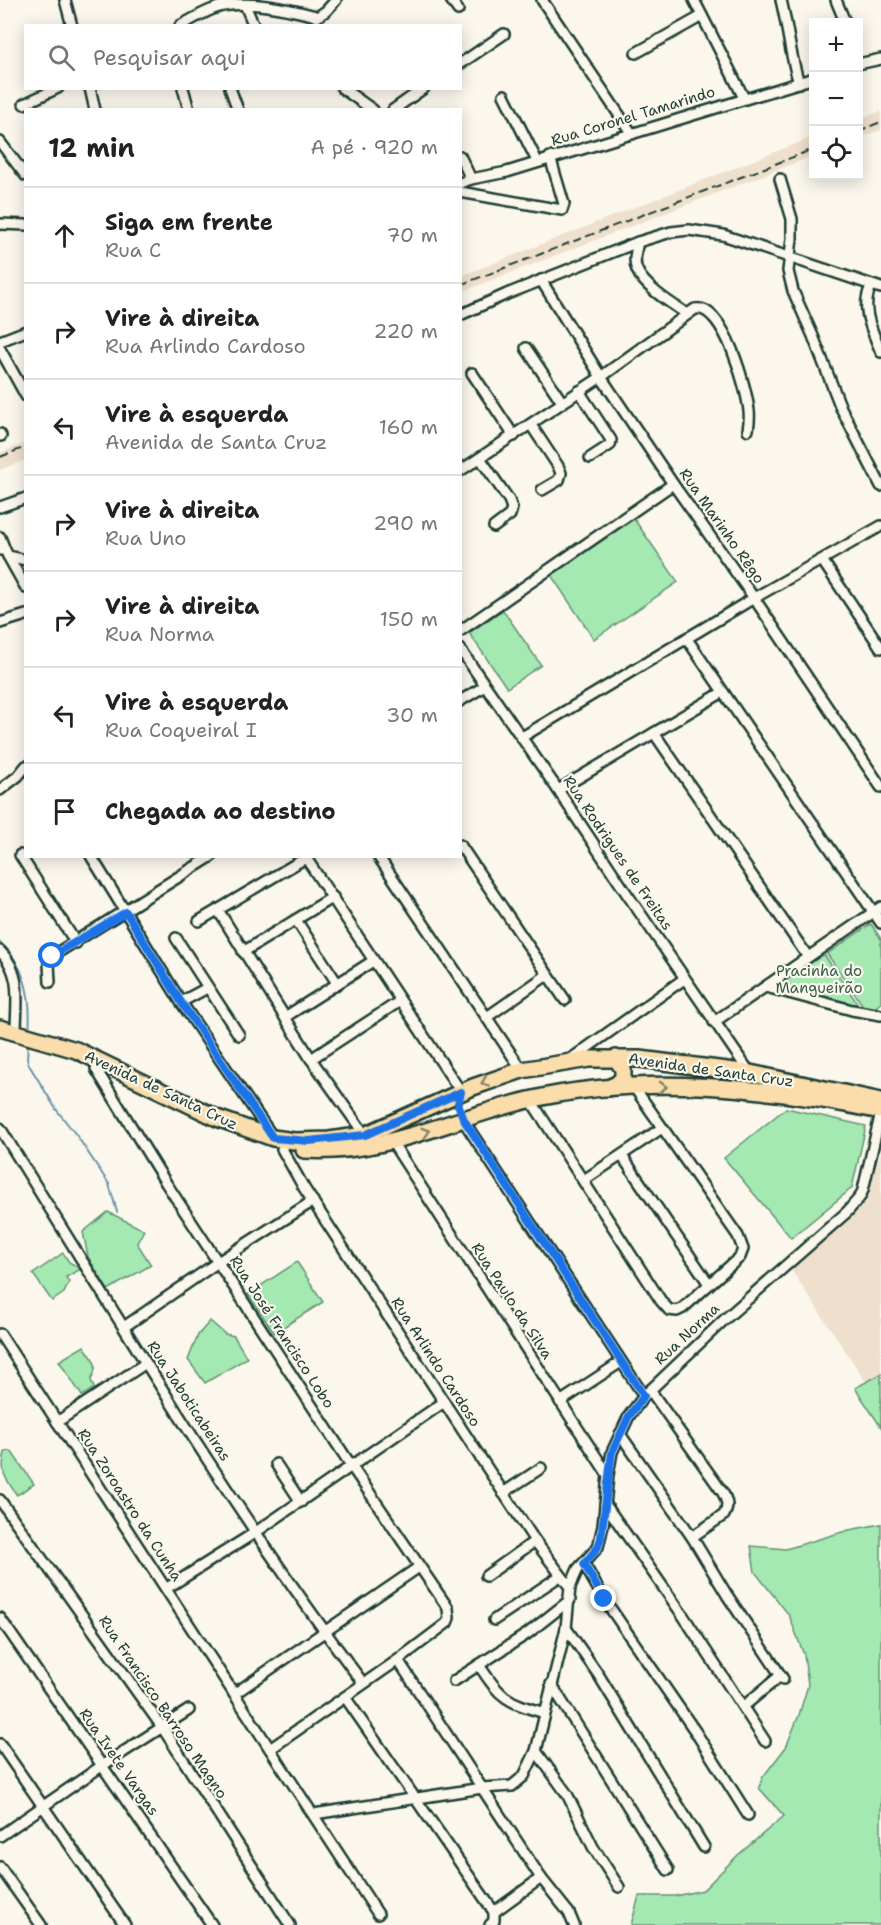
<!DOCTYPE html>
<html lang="pt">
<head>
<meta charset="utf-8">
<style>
  :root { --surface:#fff; --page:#f2f2f2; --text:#222; --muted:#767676; --line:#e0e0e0 }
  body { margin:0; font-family:"Shantell Sans",sans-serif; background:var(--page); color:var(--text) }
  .controls { position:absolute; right:18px; top:18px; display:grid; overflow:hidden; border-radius:0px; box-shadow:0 3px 15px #0003 }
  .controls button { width:54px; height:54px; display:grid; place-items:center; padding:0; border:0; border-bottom:2px solid var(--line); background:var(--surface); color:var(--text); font:30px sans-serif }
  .stop { position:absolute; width:18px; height:18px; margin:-14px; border:4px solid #1a73e8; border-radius:50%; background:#fff }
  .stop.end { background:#1a73e8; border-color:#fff; box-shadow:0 2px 6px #0008 }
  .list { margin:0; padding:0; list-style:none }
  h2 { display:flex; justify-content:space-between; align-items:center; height:78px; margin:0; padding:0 24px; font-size:26px }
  h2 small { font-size:20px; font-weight:400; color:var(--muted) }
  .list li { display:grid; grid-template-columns:39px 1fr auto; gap:18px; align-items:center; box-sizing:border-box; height:96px; padding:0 24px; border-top:2px solid var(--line) }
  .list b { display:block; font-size:22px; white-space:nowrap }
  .list p { margin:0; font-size:20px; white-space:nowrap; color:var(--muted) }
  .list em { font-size:20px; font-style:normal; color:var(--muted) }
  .icon { flex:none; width:33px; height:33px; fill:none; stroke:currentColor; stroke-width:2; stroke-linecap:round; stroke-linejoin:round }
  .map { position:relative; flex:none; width:881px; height:1925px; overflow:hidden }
  .search { position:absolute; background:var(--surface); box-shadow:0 3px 15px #0003; left:24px; top:24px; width:438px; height:66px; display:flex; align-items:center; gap:15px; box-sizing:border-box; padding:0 21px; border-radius:0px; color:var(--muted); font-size:22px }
  .panel { position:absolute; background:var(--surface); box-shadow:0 3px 15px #0003; left:24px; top:108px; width:438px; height:750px; border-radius:0px }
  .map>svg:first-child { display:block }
  .built { fill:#efe0cd }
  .green { fill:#a4e8b2; stroke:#629273; stroke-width:1.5 }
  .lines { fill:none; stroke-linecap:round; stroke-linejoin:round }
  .stream { stroke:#6993aa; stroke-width:2 }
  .minor-casing { stroke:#1f3d34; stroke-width:14 }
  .primary-casing { stroke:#1f3d34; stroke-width:20 }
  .minor { stroke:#fbf7ec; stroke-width:9 }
  .primary { stroke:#faddab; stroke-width:15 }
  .rail { stroke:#1f3d34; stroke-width:2; stroke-dasharray:9 4.5; stroke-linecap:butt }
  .oneway { stroke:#82856a }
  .route { stroke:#1a73e8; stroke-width:8 }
  .labels { text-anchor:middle; stroke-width:4.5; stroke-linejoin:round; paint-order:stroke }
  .street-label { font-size:15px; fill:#1f3d34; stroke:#fbf7ec }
  .park-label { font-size:15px; fill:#3a5f4d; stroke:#fbf7ec }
</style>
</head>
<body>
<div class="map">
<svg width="881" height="1925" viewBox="0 0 881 1925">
  <rect width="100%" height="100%" fill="#fbf7ec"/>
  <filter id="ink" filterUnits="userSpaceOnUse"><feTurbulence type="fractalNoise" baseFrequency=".0167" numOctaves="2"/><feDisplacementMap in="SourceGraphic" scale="12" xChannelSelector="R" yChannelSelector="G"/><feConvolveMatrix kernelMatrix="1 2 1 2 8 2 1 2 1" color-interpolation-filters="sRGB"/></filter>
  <g filter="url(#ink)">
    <g class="built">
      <path d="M881,111V130L859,138V119Z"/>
      <path d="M813,137V156L461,292V276Z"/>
      <path d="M25,443V460L0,470V453Z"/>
      <path d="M881,1152V1374L866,1382L790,1268L865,1204Z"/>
    </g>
    <g class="green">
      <path d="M634,519L678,582L594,639L551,575Z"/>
      <path d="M503,610L541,665L507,688L469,633Z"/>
      <path d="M871,924L881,939V1003L868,1013L827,954Z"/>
      <path d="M823,953L862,1010L789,991L779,985Z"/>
      <path d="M786,1108L866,1126L852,1188L791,1238L724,1158Z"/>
      <path d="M108,1212L144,1230L137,1243L151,1265L108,1290L88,1257L83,1232Z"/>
      <path d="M63,1253L69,1262L81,1269L66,1277L69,1282L64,1293L52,1301L33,1274Z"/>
      <path d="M297,1262L323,1302L274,1333L248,1294Z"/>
      <path d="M210,1321L225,1334L234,1336L247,1358L205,1383L188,1360L198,1335Z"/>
      <path d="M84,1346C93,1360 100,1363 91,1380L94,1388L82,1396L59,1361Z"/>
      <path d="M881,1374V1427L855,1388Z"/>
      <path d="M11,1451L34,1484L17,1495C5,1478 0,1473 5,1452Z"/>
      <path d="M881,1524V1925H631L639,1896H675L703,1890L738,1855L784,1816L759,1788L762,1778L786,1747L799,1715L808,1685L804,1655L789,1615L755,1572L751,1546L786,1549L849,1530Z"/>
    </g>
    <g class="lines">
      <g class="stream">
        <path d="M0,942C25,964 32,999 29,1031"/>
        <path d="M28,1043L27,1058L29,1065L56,1109L77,1136L109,1184L117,1212"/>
      </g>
      <g class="minor-casing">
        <g id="minor">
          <path d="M65,0L72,26"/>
          <path d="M451,0L458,10"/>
          <path d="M542,0L632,134"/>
          <path d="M694,0L744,98"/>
          <path d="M781,0C788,28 790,55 799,83"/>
          <path d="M836,0L845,22"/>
          <path d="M245,5L254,26"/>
          <path d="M317,17L326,11L336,0"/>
          <path d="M180,26C193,19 208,9 223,6C251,1 284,8 312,15L317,17"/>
          <path d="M636,53L702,16"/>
          <path d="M460,64L504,34"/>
          <path d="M858,64L881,59"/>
          <path d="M90,88L95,110"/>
          <path d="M183,88L189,110"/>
          <path d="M230,88L238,110"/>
          <path d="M342,88L373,110"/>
          <path d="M504,95L537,161"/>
          <path d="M24,104L58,88"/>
          <path d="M393,110L424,88"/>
          <path d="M0,142L26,176"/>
          <path d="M460,156L471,179"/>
          <path d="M780,179L792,219V239L788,271L793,291L813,336L841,408L881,486"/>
          <path d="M460,183L471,179L507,172L814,78"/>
          <path d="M460,192L562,210L564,204L550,157"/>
          <path d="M0,224L26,225"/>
          <path d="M638,242C636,251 633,261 637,270C644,287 672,304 687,314"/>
          <path d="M541,280L601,377L673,484L754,598L881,787"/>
          <path d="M871,286C860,309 872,330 881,352"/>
          <path d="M460,315L507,294L638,242L671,232L689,230L723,235L881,288"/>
          <path d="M0,341L26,331"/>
          <path d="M526,348L562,402"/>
          <path d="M0,349L26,396"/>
          <path d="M472,373L514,436"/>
          <path d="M579,391L611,440L610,445L590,458"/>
          <path d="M531,425L558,466L561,473L559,480L542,490"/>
          <path d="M0,434L1,436"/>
          <path d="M480,458L509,500L512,508L510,515L494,527"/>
          <path d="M460,471L601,377L695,309C724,303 747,390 749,411C750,418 749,423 748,430"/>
          <path d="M0,507L26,498"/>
          <path d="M0,537L5,550"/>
          <path d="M0,550H5L8,556L26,560"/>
          <path d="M8,556L26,588"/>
          <path d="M822,560L881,648"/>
          <path d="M0,623L26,615"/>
          <path d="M460,631L673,484"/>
          <path d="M687,639L881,923"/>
          <path d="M460,649L558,790L627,894L750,1073"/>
          <path d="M460,701L485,686"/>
          <path d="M654,733L808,957"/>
          <path d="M522,737L754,598L881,526"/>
          <path d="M0,790L18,776L26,766"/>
          <path d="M558,790L723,692"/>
          <path d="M460,845L565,1000"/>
          <path d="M20,855L76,943"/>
          <path d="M91,856L181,1002L272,1136"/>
          <path d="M378,856L522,1070"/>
          <path d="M306,858L461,1092"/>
          <path d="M218,910L311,1059L365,1135"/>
          <path d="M296,920L337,983"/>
          <path d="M199,921L309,856"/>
          <path d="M176,938L239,1035"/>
          <path d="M0,951C23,974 16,1002 16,1032"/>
          <path d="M243,952L333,897"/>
          <path d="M50,982L49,964L52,956L212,856"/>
          <path d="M766,987L852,1010L881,1015"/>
          <path d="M181,1002L207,988"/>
          <path d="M285,1017L373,961"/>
          <path d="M487,1017L547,975"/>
          <path d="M714,1022L881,907"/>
          <path d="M311,1059L400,1001"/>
          <path d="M571,1059L684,979"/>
          <path d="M530,1099L661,1301L669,1310L677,1311L683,1308L732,1264L740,1257L743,1249L738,1236L634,1087"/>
          <path d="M463,1120L644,1396"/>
          <path d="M0,1128C117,1316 230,1507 363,1683"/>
          <path d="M392,1142L608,1475"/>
          <path d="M282,1149L304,1188L535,1541L570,1587"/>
          <path d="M622,1156L709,1284"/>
          <path d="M584,1180L662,1128"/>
          <path d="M124,1327L218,1262L313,1201"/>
          <path d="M0,1334L270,1749L398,1660L447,1623L449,1618L448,1608L352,1467L166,1183L96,1069"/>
          <path d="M650,1390L723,1493C727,1501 729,1507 724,1515L692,1537"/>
          <path d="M560,1402L621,1362"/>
          <path d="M57,1422L146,1363"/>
          <path d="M620,1434L692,1537L727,1595L783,1679"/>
          <path d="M276,1464L301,1502"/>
          <path d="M503,1493L541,1468"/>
          <path d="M0,1500L162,1727L290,1925"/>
          <path d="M605,1504L684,1617L765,1741"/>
          <path d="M584,1564L604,1599L695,1731L748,1815"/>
          <path d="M486,1576L535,1541"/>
          <path d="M167,1588L256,1532L444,1402"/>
          <path d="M0,1618L212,1925"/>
          <path d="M494,1620L560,1576"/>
          <path d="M566,1628L598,1674L704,1847"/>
          <path d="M398,1660L541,1878L494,1912"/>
          <path d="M479,1665C501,1699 507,1702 545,1713"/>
          <path d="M454,1681L527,1634L570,1600"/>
          <path d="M551,1684L668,1870"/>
          <path d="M234,1694L419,1567"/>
          <path d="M345,1697L494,1912"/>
          <path d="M744,1706L780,1676"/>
          <path d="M0,1744L125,1925"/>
          <path d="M270,1749L378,1914"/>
          <path d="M536,1751L567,1794L593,1847L619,1887"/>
          <path d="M314,1814L482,1788L512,1786L524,1776L536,1751L566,1628L570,1587L578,1569L598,1547L603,1526L608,1475L612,1452L629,1416L644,1396L725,1319L847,1212L860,1197L863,1190L881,1112"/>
          <path d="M0,1836L103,1765L189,1710"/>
          <path d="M0,1867L41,1925"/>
          <path d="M541,1878L569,1913L574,1925"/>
          <path d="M490,1925L494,1921V1912"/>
        </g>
      </g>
      <g class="primary-casing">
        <g id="primary">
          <path d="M0,1028L76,1050L217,1118L273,1138L294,1141L329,1140L365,1135L473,1087L522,1070L589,1059H640L750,1073L881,1101"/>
          <path d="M608,1088L617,1084L623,1078V1069L616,1058"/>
          <path d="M304,1150C387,1155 451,1118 529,1100C644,1073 768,1087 881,1111"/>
        </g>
      </g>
      <use href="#minor" class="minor"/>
      <use href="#primary" class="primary"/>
      <g class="rail">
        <path d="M858,131L881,122"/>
        <path d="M460,285L814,149"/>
        <path d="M0,457L26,447"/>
      </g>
    </g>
    <defs><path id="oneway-chevron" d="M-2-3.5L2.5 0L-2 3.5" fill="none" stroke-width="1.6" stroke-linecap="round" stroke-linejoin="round" transform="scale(1.5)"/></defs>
    <g class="oneway">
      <use href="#oneway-chevron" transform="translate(485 1082) rotate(159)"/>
      <use href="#oneway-chevron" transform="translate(663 1087)"/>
      <use href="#oneway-chevron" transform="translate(426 1132) rotate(-17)"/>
    </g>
  </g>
  <g class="lines" filter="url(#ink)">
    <path class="route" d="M52,956L126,912L181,1002L273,1138L309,1141L365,1135L461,1092L458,1104L464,1120L644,1396L629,1416L612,1452L601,1538L598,1547L584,1564L604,1599"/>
  </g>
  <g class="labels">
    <g class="street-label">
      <text transform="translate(633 116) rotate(-17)" y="5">Rua Coronel Tamarindo</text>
      <text transform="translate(722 526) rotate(55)" y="5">Rua Marinho Rêgo</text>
      <text transform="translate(618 853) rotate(56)" y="5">Rua Rodrigues de Freitas</text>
      <text transform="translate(711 1070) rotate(8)" y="5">Avenida de Santa Cruz</text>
      <text transform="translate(161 1090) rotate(25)" y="5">Avenida de Santa Cruz</text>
      <text transform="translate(512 1301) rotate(57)" y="5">Rua Paulo da Silva</text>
      <text transform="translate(282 1332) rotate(57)" y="5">Rua José Francisco Lobo</text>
      <text transform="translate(687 1334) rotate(-43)" y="5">Rua Norma</text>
      <text transform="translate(436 1362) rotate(57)" y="5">Rua Arlindo Cardoso</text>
      <text transform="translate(189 1401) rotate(57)" y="5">Rua Jaboticabeiras</text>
      <text transform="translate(130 1505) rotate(57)" y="5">Rua Zoroastro da Cunha</text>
      <text transform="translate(163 1707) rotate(56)" y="5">Rua Francisco Barroso Magno</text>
      <text transform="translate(119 1762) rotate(55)" y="5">Rua Ivete Vargas</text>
    </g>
    <g class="park-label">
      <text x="819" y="976">Pracinha do<tspan x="819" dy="17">Mangueirão</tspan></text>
    </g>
  </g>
</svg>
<div class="controls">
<button>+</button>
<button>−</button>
<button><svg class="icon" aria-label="locate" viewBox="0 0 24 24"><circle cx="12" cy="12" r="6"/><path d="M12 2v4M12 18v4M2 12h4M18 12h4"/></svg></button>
</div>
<div class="stop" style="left:52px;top:956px"></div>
<div class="stop end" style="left:604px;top:1599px"></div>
<div class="search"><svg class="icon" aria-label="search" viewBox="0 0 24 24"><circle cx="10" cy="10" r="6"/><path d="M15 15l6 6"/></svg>Pesquisar aqui</div>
<section class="panel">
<h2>12 min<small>A pé · 920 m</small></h2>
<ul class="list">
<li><svg class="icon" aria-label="ahead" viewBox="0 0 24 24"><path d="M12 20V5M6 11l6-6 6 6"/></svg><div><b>Siga em frente</b><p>Rua C</p></div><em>70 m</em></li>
<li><svg class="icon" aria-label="right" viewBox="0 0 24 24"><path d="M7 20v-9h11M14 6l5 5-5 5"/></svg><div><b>Vire à direita</b><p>Rua Arlindo Cardoso</p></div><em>220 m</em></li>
<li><svg class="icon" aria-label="left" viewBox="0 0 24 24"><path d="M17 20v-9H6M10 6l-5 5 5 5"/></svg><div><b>Vire à esquerda</b><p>Avenida de Santa Cruz</p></div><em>160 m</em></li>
<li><svg class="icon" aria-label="right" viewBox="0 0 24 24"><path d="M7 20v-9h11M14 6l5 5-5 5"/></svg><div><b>Vire à direita</b><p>Rua Uno</p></div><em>290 m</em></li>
<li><svg class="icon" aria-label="right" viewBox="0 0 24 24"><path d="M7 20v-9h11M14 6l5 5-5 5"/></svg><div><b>Vire à direita</b><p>Rua Norma</p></div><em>150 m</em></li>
<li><svg class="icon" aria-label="left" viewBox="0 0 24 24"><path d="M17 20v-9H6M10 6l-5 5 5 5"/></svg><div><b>Vire à esquerda</b><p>Rua Coqueiral I</p></div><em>30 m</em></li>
<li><svg class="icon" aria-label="arrive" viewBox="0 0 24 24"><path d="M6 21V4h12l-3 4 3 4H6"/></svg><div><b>Chegada ao destino</b></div></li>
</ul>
</section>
</div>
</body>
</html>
